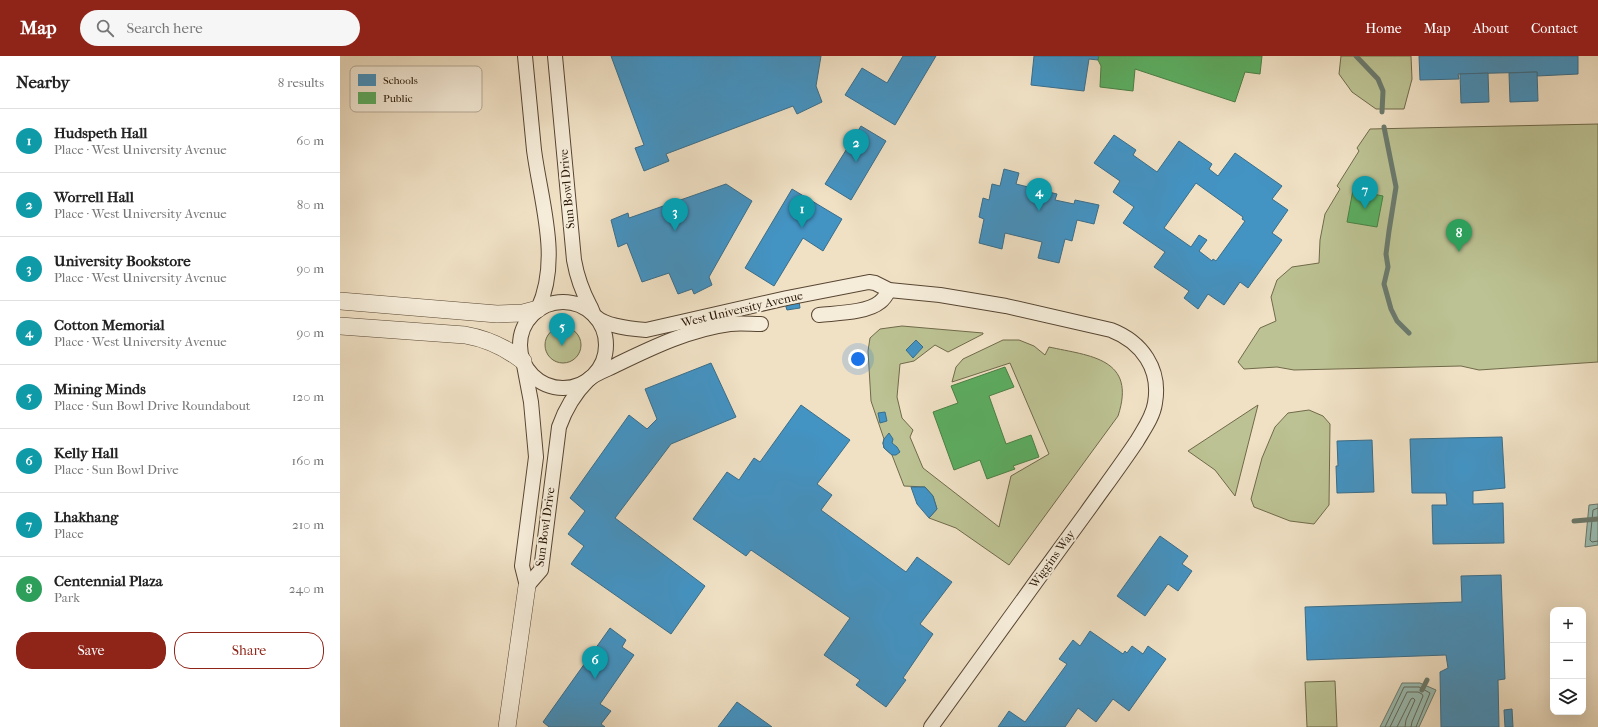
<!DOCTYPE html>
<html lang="en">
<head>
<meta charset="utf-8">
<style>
  :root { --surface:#fff; --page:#f6f6f6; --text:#222; --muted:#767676; --line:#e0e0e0; --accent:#8f2418 }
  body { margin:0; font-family:"IM FELL French Canon",serif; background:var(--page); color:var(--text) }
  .controls { position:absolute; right:12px; bottom:12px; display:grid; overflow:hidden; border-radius:8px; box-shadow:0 4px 16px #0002 }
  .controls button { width:36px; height:36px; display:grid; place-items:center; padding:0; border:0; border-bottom:1px solid var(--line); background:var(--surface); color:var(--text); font:20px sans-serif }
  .you { position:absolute; left:518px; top:303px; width:14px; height:14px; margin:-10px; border:3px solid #fff; border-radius:50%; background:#1a73e8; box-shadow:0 0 0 6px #1a73e833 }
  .badge { display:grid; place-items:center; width:26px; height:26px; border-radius:50%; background:var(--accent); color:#fff; font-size:13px; font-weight:700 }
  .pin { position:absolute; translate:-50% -33px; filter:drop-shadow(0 1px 2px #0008) }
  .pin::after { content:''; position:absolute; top:21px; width:14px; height:12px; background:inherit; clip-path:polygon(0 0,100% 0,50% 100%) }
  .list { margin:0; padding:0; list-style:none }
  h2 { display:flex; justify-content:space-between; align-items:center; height:52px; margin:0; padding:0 16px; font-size:17px }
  h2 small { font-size:13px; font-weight:400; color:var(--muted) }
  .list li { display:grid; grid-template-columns:26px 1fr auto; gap:12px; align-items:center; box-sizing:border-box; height:64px; padding:0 16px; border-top:1px solid var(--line) }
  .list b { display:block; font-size:15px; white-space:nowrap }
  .list p { margin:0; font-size:13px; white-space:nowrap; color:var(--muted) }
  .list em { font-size:13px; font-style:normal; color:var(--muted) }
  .actions { display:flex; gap:8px; padding:12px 16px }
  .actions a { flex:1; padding:9px 0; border:1px solid var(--accent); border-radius:16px; text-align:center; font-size:14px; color:var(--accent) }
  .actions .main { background:var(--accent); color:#fff }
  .icon { flex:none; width:22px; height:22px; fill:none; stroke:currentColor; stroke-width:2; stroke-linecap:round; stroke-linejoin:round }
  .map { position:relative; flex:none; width:1258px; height:671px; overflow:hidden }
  header { display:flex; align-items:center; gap:24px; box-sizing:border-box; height:56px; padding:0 20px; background:var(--accent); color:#fff }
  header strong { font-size:19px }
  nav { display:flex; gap:22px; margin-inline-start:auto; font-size:14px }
  .search { width:280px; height:36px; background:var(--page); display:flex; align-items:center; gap:10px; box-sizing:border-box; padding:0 14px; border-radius:22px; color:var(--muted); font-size:15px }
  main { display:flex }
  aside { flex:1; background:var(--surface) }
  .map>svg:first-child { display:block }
  .green { fill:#bcc293; stroke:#706a4a }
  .water { fill:#9abeb4; stroke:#6b7a6d }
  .schools { fill:#4393c3; stroke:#3a6d89; fill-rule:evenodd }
  .public { fill:#5aae61; stroke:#4a8044 }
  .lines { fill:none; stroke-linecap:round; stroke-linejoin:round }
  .shore { stroke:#60685b; stroke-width:1 }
  .stream { stroke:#6b7a6d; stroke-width:5 }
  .minor-casing { stroke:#584633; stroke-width:16 }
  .tertiary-casing { stroke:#584633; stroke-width:18 }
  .minor { stroke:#f5ecd9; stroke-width:14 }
  .tertiary { stroke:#f5ecd9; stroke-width:17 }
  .labels { text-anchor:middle; stroke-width:4; stroke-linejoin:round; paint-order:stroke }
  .street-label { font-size:12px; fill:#251302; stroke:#f5ecd9 }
  .key { fill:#f5ecd9; stroke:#b7ab98; stroke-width:1 }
  .key-label { font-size:11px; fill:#251302 }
</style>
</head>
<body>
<header>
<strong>Map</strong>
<div class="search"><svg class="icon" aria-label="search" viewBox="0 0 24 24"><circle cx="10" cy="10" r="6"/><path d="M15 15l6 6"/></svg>Search here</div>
<nav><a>Home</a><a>Map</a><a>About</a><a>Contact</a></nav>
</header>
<main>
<aside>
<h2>Nearby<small>8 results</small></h2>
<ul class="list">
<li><span class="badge" style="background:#0f9aa8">1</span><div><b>Hudspeth Hall</b><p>Place · West University Avenue</p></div><em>60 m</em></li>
<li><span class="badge" style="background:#0f9aa8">2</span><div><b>Worrell Hall</b><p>Place · West University Avenue</p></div><em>80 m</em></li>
<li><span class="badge" style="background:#0f9aa8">3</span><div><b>University Bookstore</b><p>Place · West University Avenue</p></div><em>90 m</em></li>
<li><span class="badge" style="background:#0f9aa8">4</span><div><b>Cotton Memorial</b><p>Place · West University Avenue</p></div><em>90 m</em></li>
<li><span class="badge" style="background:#0f9aa8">5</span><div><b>Mining Minds</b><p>Place · Sun Bowl Drive Roundabout</p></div><em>120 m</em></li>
<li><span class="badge" style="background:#0f9aa8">6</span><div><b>Kelly Hall</b><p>Place · Sun Bowl Drive</p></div><em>160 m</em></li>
<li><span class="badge" style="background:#0f9aa8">7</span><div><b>Lhakhang</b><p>Place</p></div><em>210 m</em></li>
<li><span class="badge" style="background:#2e9e5b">8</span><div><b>Centennial Plaza</b><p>Park</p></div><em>240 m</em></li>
</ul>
<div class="actions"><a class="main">Save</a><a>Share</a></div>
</aside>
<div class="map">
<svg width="1258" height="671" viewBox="0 0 1258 671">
  <rect width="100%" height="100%" fill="#f0e1c5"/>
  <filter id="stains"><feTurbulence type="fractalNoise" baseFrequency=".005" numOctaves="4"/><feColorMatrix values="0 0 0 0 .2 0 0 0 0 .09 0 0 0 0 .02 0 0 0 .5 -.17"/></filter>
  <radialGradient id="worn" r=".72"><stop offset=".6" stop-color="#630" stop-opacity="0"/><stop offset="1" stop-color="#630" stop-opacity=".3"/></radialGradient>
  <g class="green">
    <path d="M1001,0H1071L1072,23L1064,53H1036L1012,36L999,18Z"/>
    <path d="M1258,68V306L1139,314L1121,310L954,314L937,311L904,313L898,306L920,272L936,265L931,241L937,224L952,211L979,207L980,184L985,158L1000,133L997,130L1019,95L1017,92L1030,73Z"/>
    <path d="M562,270L643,277V278L608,296L595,289L574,305L560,308L557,341L562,362L573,374L570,381L583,412L659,471L671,420L709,398L670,307L612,326L616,311L623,303L663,284H679L694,290L705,299L709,291C750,300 797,302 778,360L669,509L616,472L589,462L597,453L593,440L585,431L564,430L552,399L544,392L543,387L544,383L531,345L528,295L530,282L540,273Z"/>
    <circle cx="223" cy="289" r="18"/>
    <path d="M918,349L895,440L875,414L848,395Z"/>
    <path d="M969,354L983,360L990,368L989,449L974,468L950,465L914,451L911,443L922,402L935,371L948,357Z"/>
    <path d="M995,625L997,671H967L965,626Z"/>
  </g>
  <g class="water">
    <path d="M1258,448V489L1245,491L1249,449Z"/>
    <path d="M1062,627H1080L1096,634L1079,671H1040Z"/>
  </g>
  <g class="schools">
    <path d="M271,0H481L476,30L482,46L457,58L453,50L326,98L329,105L304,115L295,92L304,89Z"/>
    <path d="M563,0H596L555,69L505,39L522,12L547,27Z"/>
    <path d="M694,0H759L758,4L749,3L744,35L691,29Z"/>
    <path d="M1079,0H1238V18L1197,20V16L1118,18L1119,23L1080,24Z"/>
    <path d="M1197,16L1198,45L1170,46L1169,17Z"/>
    <path d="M1148,17L1149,46L1121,47L1120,18Z"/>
    <path d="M521,70L546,85L511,144L485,128Z"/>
    <path d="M774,79L796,94L793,99L817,116L839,85L872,108L869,113L878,120L895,97L942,130L932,143L948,154L932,177L942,184L908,232L900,226L884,249L868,238L858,253L844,242L849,235L814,211L825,196L783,167L794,151L773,136L780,125L754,107ZM856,127L903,161L902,163L905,165L876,205L873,203L872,205L859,195L867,184L859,179L851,191L824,172Z"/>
    <path d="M664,113L679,117L676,128L717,138L715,144L734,148L735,144L759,149L754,168L737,164L732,185L725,183L719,207L698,202L702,186L665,177L662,193L639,187L644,163L639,161L643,142L649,144L652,128L660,130Z"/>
    <path d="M386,128L412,145L369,221L372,229L354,238L352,233L338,238L329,217L302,226L287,187L278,191L271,164L288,157L289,162Z"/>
    <path d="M452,133L502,163L483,195L463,182L434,230L405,212Z"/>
    <path d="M459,245L460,252L447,254L445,248Z"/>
    <path d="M576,284L583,291L573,302L566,294Z"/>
    <path d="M371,307L396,361L331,388L275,462L365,530L331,578L231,508L244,490L228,478L245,455L230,442L289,359L307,373L317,363L305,333Z"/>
    <path d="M461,349L510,384L477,428L492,439L481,454L566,516L577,501L612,526L580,568L593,578L563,622L566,624L546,651L516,629L520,624L484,599L510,562L411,494L406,500L353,463L387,416L399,424L414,402L420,406Z"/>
    <path d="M545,356L547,365L540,367L538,357Z"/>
    <path d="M549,377L553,383L552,387L557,391L560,396L556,399H552L544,392L543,387L544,383Z"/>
    <path d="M1162,381L1165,432L1133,435V448L1163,447L1164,487L1093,488L1092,449H1107L1106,437H1072L1070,383Z"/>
    <path d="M1032,384L1034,436L997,437L996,410H998L997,385Z"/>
    <path d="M571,431H585L593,440L597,453L589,462L577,448Z"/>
    <path d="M820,480L848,500L842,508L852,515L838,535L828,528L805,560L777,540Z"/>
    <path d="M1161,519L1165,623L1158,624L1159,671H1101L1100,616L1108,612L1106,599L967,604L965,551L1122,546L1121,520Z"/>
    <path d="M270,572L286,584L282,591L294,599L260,648L271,655L261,668L265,671H209L203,666Z"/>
    <path d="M750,575L783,598L785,595L787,597L792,590L803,598L808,590L826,603L789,655L773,643L756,666L738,652L725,671H658L669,655L685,666L727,608L719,603L733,584L740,590Z"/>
    <path d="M397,646L428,668L432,671H378Z"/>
    <path d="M1172,653L1173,671H1165L1164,654Z"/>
  </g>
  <g class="public">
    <path d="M759,0H922L920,18L905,16L895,46L795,13L793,35L760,31L761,10L758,4Z"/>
    <path d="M1013,134L1043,140L1037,171L1007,166Z"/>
    <path d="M665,311L674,331L649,340L666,388L691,379L699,401L673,410L675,413L647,423L640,404L614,414L593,356L618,347L611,330Z"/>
  </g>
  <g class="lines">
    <g class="shore">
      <path d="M1258,452L1253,454L1250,484L1252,486L1258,485"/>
      <path d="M1045,671L1064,631H1079L1090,637L1076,671"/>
      <path d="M1050,671L1067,636H1078L1082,638L1083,640L1072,666L1071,671"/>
      <path d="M1057,671L1071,643L1073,642L1075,644L1066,664L1065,671"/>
    </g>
    <g class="stream">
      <path d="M1016,0L1038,23L1043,35L1042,56"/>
      <path d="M1044,71L1056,131L1049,175L1046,198L1048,211L1044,228L1051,253L1057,265L1069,277"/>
      <path d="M1234,465L1258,463"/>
      <path d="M1082,634L1087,624"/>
    </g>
    <g class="minor-casing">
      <g id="minor">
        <path d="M185,0C188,31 191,63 194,94C201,147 221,203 198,253"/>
        <path d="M215,0L234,204C237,221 242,235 250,250C252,253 253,259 256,261C266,270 293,273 306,274L447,242L529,226L535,227L549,234L600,239L666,250L771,274C802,286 821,313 815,347C813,361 804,373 797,385C781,409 763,433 746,457C694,528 643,599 591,671"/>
        <circle cx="223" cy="289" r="43"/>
        <path d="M479,259C496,257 527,257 540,246C544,243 547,238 549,234"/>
        <path d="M184,309L191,346L196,401L182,510L187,530"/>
        <path d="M187,530L201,514L219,371C225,354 235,337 248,324C255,317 269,313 278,308C313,291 351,273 390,268C400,267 411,268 421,268"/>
      </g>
    </g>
    <g class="tertiary-casing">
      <g id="tertiary">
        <path d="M0,245L157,258L183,257L198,253"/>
        <path d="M0,270L125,279C148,283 165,291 183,305"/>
        <path d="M167,671L187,530"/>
      </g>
    </g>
    <use href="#minor" class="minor"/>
    <use href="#tertiary" class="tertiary"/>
  </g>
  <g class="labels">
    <g class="street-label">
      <text transform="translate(227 133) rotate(-95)" y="4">Sun Bowl Drive</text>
      <text transform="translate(402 253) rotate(-13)" y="4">West University Avenue</text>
      <text transform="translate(205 471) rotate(-82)" y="4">Sun Bowl Drive</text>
      <text transform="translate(712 503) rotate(-54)" y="4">Wiggins Way</text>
    </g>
  </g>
  <rect x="10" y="10" width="132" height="46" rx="6" class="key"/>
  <rect x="18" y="18" width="18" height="12" fill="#4393c3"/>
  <rect x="18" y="36" width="18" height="12" fill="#5aae61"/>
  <g class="key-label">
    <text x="43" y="28">Schools</text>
    <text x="43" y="46">Public</text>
  </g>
  <rect width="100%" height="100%" filter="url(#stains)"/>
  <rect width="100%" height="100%" fill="url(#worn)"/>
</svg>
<div class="controls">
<button>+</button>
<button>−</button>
<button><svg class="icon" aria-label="layers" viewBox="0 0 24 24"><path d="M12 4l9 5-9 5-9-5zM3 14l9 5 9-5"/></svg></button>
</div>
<div class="you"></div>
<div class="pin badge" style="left:462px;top:172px;background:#0f9aa8">1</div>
<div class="pin badge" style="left:516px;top:106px;background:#0f9aa8">2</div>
<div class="pin badge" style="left:335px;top:175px;background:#0f9aa8">3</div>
<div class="pin badge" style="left:699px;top:155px;background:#0f9aa8">4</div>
<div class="pin badge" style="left:222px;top:290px;background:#0f9aa8">5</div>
<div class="pin badge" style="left:255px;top:623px;background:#0f9aa8">6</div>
<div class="pin badge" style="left:1025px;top:153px;background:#0f9aa8">7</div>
<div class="pin badge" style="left:1119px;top:196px;background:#2e9e5b">8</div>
</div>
</main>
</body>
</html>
